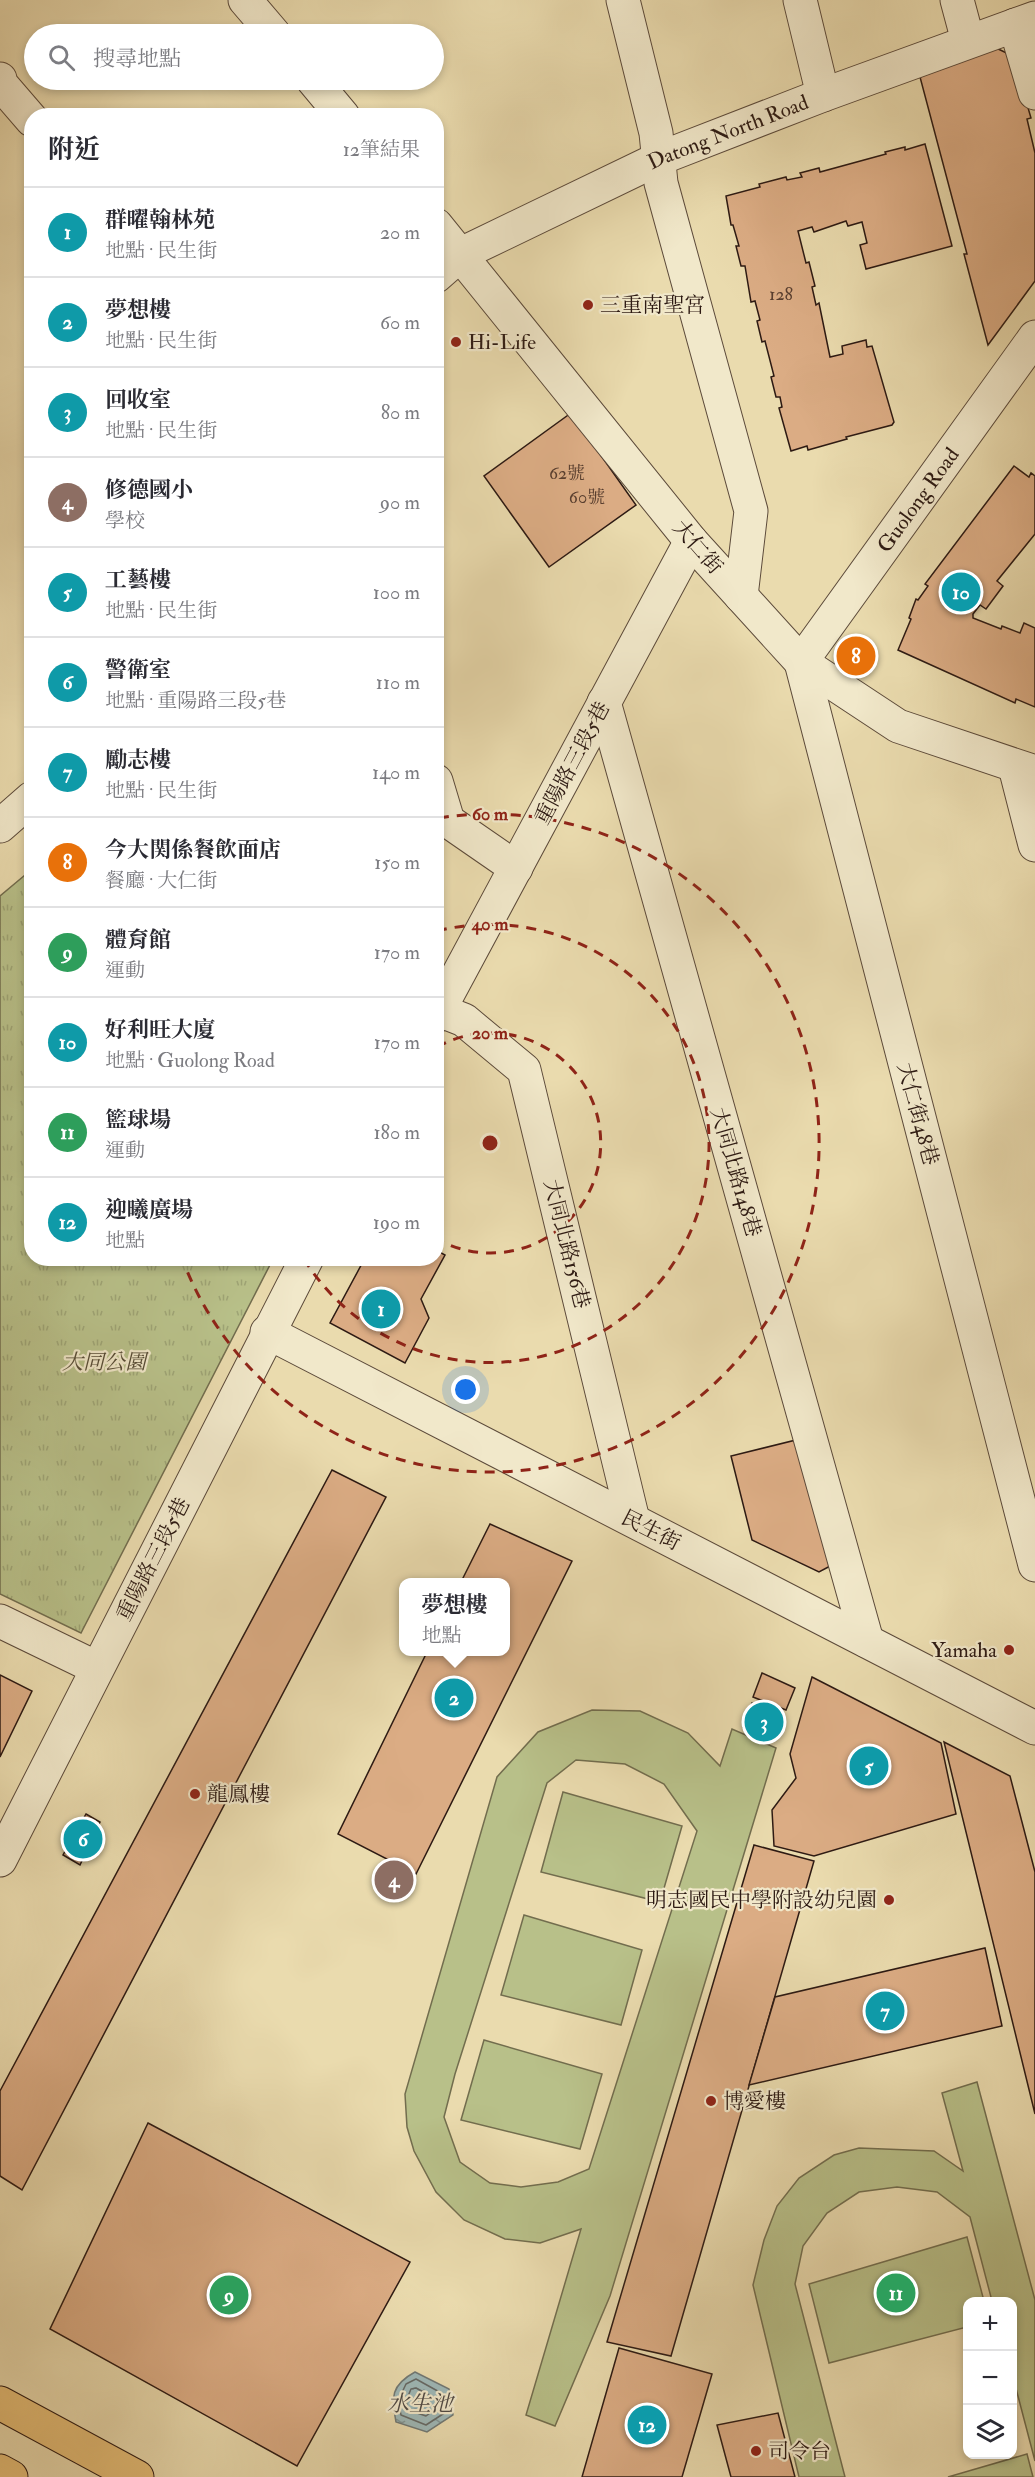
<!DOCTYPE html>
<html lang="zh-TW">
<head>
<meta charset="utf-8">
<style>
  :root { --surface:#fff; --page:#f7f7f7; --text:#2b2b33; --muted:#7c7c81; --line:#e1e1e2; --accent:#8f2418 }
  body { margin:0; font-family:"IM FELL Double Pica","Noto Serif TC",serif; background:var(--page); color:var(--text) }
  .controls { position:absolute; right:18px; bottom:18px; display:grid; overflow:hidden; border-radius:12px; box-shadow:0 3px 9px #0003 }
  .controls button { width:54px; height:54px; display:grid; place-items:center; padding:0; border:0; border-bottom:2px solid var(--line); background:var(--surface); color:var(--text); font:30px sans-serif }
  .you { position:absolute; left:466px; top:1390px; width:21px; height:21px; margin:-15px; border:4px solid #fff; border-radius:50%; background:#1a73e8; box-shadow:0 0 0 9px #1a73e833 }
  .badge { display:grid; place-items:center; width:39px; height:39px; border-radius:50%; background:var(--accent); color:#fff; font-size:20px; font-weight:700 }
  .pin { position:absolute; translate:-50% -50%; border:3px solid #fff; box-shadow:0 2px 6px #0006 }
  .popup { position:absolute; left:399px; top:1578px; width:111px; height:78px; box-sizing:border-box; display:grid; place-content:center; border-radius:12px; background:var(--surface); filter:drop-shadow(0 2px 4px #0005); font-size:20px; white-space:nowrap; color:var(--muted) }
  .popup b { font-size:22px; color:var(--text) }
  .popup::after { content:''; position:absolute; left:50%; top:100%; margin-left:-12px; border:12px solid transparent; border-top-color:var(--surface) }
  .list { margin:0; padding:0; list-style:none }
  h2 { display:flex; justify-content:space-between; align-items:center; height:78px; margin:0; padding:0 24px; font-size:26px }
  h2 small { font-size:20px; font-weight:400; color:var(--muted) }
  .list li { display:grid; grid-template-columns:39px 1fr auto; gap:18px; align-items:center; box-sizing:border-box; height:90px; padding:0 24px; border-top:2px solid var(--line) }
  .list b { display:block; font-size:22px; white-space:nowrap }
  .list p { margin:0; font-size:20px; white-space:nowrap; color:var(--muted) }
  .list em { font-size:20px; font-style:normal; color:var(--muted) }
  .icon { flex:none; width:33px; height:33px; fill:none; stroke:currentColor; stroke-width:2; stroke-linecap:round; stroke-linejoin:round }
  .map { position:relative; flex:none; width:1035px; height:2477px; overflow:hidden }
  .search { position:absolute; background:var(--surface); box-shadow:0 3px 9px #0003; left:24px; top:24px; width:420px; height:66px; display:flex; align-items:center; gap:15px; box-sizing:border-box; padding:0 21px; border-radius:33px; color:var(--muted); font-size:22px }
  .panel { position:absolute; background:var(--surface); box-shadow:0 3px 9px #0003; left:24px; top:108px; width:420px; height:1158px; border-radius:24px }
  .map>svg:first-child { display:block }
  .grass { fill:url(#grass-tufts); stroke:#726d4e; stroke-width:1.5 }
  .pitch { fill:#b8c089; stroke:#726d4e; stroke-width:1.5; fill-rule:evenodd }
  .water { fill:url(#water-ripples); stroke:#717975; stroke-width:1.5 }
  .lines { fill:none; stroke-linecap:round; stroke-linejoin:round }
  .shore { stroke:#666965; stroke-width:1.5 }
  .building { fill:#dbac84; stroke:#2d1a13; stroke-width:1.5 }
  .minor-casing { stroke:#5c4a3a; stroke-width:35 }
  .major-casing { stroke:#2d1a13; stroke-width:35 }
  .minor { stroke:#f1e8ca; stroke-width:33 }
  .major { stroke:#e5be77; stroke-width:33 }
  .ring { fill:none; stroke:#8f2418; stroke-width:3; stroke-dasharray:10 8 }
  .poi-dot { fill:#8f2418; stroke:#f1e8ca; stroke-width:2 }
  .labels { text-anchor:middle; stroke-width:4.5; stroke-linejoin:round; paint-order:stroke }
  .number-label { font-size:18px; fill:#583e2f }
  .street-label { font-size:21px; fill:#2d1a13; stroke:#f1e8ca }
  .poi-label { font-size:21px; fill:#2d1a13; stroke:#f1e8ca; text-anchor:start }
  .park-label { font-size:21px; font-style:italic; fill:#574c36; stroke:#f1e8ca }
  .water-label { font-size:22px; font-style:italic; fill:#4f4944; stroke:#f1e8ca }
  .centre { fill:#8f2418; stroke:#f1e8ca; stroke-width:3 }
  .ring-label { font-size:18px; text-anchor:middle; font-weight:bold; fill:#8f2418; stroke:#f1e8ca; stroke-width:4.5; stroke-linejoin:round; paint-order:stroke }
</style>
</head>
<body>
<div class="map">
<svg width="1035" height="2477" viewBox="0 0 1035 2477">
  <defs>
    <pattern id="grass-tufts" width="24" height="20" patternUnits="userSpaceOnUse" patternTransform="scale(1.5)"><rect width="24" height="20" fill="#b8c089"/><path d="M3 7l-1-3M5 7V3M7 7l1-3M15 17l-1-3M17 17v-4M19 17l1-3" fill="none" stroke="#9ea475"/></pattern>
    <pattern id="water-ripples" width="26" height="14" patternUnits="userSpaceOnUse" patternTransform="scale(1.5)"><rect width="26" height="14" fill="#9eb8b7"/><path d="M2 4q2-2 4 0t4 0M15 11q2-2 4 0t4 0" fill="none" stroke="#819594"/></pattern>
  </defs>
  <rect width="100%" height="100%" fill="#eadbae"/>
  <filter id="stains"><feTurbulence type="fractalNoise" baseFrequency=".00333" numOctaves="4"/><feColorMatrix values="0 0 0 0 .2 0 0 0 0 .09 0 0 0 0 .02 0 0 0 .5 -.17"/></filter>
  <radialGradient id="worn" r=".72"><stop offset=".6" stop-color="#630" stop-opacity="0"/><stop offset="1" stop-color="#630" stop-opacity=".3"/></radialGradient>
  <path class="grass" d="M31,870L32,1258L273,1259L81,1633L0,1594V896Z"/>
  <g class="pitch">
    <path d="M592,1710L640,1711L688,1733L720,1766L732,1729L776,1748L610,2296L555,2426L526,2415L581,2229L540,2243L505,2239L464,2220L436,2192L414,2151L407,2127L405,2094L497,1777L538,1732ZM576,1760L625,1764L664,1784L697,1831L589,2169L558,2182L521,2187L490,2183L460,2162L444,2117L455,2074L547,1783Z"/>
    <path d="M563,1792L682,1826L660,1902L541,1872Z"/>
    <path d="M524,1915L642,1950L621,2025L501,1995Z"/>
    <path d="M484,2040L602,2074L580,2149L461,2120Z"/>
    <path d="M977,2082L1035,2300V2461L1013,2377L1012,2302L992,2301L970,2217L937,2192L897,2187L859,2192L827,2213L803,2246L795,2284L845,2477H799L753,2285L764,2240L777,2206L799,2178L834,2155L859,2148L934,2151L963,2171L942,2093Z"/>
    <path d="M967,2237L984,2301L968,2302L967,2327L829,2363L809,2284Z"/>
    <path d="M1027,2454L1033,2477H948Z"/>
  </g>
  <path class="water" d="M415,2372L449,2389L453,2415L427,2432L396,2422C391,2397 391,2385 415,2372Z"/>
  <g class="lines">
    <g class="shore">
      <path d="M416,2379L443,2394L446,2412L426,2425L401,2415L398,2401L406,2384Z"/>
      <path d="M416,2388L437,2399V2408L426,2416L408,2410L406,2401L411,2389Z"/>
    </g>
  </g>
  <g class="building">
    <path d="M994,47L1013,56L1031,118L1027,119L1035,153V281L988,345L964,254H967L920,77Z"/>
    <path d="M925,144L952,246L866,269L860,245L867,243L862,222L848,226L846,221L814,232L812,227L798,231L806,263L809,262L815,286L812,287L816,305L819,303L830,357L843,354L842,346L866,340L867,347L872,346L894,422L892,425L846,437L847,439L808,450L807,446L791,451L779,408L782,407L780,397H776L771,377L774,376L765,341L762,342L757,321L760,320L755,301L751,302L745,266H741L736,246H739L733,225H731L726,196L760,187L759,184L786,177L787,180L802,177L800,173L819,168L820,172L886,154L885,152L905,147V150Z"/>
    <path d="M571,413L636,505L549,567L484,476Z"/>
    <path d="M1014,466L1029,477L1031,473L1035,476V534L997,581L1003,586L986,609L980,605L973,614V618L1001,629L1002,626L1020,633L1024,623L1035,628V707L1016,699L1015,703L898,650L911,619L909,618L916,599L918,600L928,586L925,584Z"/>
    <path d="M436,1250L445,1255L421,1299L429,1318L405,1363L330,1323L365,1258H436Z"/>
    <path d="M800,1439L834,1564L819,1572L752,1540L731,1456Z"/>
    <path d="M332,1470L386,1497L22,2190L0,2176V2091Z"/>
    <path d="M490,1524L572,1561L416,1874L338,1834L427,1652H505V1582H461Z"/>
    <path d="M762,1673L795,1688L786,1710L753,1697Z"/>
    <path d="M0,1675L32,1691L0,1757Z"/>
    <path d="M812,1677L941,1743L956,1814L814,1856L774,1846L772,1810L796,1778L790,1754Z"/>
    <path d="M752,1703L784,1718L776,1740L743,1727Z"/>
    <path d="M944,1742L1010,1776L1035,1872V2114Z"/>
    <path d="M86,1814L100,1822L80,1865L63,1855Z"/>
    <path d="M754,1845L814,1861L671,2356L607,2342Z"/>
    <path d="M985,1948L1002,2026L749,2085L775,1997Z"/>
    <path d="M148,2123L410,2262L297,2466L50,2329Z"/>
    <path d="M619,2348L712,2374L682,2477H582Z"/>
    <path d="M778,2413L795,2477H731L717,2425Z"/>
  </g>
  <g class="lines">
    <g class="minor-casing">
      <g id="minor">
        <path d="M245,0L274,34"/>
        <path d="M623,0L656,133L661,183L751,511L741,596"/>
        <path d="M800,0L823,95"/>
        <path d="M957,0L968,41"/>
        <path d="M1015,25L1035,93"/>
        <path d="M0,79L1,84L32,120"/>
        <path d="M313,80L343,116"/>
        <path d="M436,225L691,541L801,662L898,726L1035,772"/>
        <path id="s1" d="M436,276L461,254L658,159L823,95L1035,18"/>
        <path d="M1035,337L801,662L1035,1565"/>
        <path d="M604,702L867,1641"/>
        <path d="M1015,767L1035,845"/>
        <path d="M436,781L448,821L516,868"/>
        <path d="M0,826L32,798"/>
        <path d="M436,1009L464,1020L524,1070L633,1520"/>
        <path d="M436,1016L691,541"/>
        <path d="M267,1332L1035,1728"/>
        <path d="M0,1621L97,1668"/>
        <path d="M0,1860L307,1258"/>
      </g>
    </g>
    <g class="major-casing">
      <g id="major">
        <path d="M0,2403L137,2477"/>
        <path d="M0,2471L11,2477"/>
      </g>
    </g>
    <use href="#minor" class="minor"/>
    <use href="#major" class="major"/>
  </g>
  <g class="ring">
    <path d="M437 1047A110 110 0 1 1 437 1239"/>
    <path d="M437 931A219 219 0 1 1 304 1259"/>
    <path d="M439 818A329 329 0 1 1 183 1261"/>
  </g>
  <g class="poi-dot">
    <circle cx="588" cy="305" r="6"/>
    <circle cx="456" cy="342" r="6"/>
    <circle cx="1009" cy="1650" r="6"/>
    <circle cx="195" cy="1794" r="6"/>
    <circle cx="889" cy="1900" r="6"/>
    <circle cx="711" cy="2101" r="6"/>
    <circle cx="756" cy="2451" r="6"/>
  </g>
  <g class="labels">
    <g class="number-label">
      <text x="781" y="300">128</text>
      <text x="567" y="479">62號</text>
      <text x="587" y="503">60號</text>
    </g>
    <g class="street-label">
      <text dy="7" stroke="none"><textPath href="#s1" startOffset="327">Datong North Road</textPath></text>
      <text transform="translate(918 500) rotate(-54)" y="7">Guolong Road</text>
      <text transform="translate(698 547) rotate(49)" y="7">大仁街</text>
      <text transform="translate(572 763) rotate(-62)" y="7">重陽路三段5巷</text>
      <text transform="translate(918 1114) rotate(75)" y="7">大仁街48巷</text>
      <text transform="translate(736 1172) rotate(74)" y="7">大同北路148巷</text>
      <text transform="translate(567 1244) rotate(76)" y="7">大同北路156巷</text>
      <text transform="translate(651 1530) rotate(27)" y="7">民生街</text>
      <text transform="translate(153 1559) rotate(-63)" y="7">重陽路三段5巷</text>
    </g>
    <g class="poi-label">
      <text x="600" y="312">三重南聖宮</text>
      <text x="468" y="349">Hi-Life</text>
      <text x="997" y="1657" text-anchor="end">Yamaha</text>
      <text x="207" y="1801">龍鳳樓</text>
      <text x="877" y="1907" text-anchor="end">明志國民中學附設幼兒園</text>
      <text x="723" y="2108">博愛樓</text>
      <text x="768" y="2458">司令台</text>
    </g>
    <g class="park-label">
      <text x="104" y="1369">大同公園</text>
    </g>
    <g class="water-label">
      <text x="420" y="2411">水生池</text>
    </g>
  </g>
  <circle cx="490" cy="1143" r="9" class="centre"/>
  <g class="ring-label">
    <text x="490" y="820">60 m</text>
    <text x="490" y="930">40 m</text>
    <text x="490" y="1039">20 m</text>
  </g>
  <rect width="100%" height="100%" filter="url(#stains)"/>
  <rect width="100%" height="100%" fill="url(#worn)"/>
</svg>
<div class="controls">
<button>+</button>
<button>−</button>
<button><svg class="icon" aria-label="layers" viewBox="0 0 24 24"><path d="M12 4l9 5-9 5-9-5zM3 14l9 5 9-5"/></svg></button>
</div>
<div class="you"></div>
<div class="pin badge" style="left:381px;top:1309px;background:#0f9aa8">1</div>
<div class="pin badge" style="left:454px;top:1698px;background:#0f9aa8">2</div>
<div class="popup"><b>夢想樓</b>地點</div>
<div class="pin badge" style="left:764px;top:1722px;background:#0f9aa8">3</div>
<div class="pin badge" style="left:394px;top:1880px;background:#8d6e63">4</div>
<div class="pin badge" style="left:869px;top:1766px;background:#0f9aa8">5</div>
<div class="pin badge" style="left:83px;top:1839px;background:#0f9aa8">6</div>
<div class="pin badge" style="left:885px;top:2011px;background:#0f9aa8">7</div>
<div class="pin badge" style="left:856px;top:656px;background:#e8710a">8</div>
<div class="pin badge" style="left:229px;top:2295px;background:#2e9e5b">9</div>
<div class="pin badge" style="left:961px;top:592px;background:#0f9aa8">10</div>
<div class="pin badge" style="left:896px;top:2293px;background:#2e9e5b">11</div>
<div class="pin badge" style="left:647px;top:2425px;background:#0f9aa8">12</div>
<div class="search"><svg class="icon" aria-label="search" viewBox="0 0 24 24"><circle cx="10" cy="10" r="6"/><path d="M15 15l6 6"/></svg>搜尋地點</div>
<section class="panel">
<h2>附近<small>12筆結果</small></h2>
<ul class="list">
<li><span class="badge" style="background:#0f9aa8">1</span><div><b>群曜翰林苑</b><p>地點 · 民生街</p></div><em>20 m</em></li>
<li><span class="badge" style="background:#0f9aa8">2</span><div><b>夢想樓</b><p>地點 · 民生街</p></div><em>60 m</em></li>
<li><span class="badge" style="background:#0f9aa8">3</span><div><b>回收室</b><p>地點 · 民生街</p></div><em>80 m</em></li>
<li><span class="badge" style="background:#8d6e63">4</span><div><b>修德國小</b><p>學校</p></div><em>90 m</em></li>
<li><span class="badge" style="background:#0f9aa8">5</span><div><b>工藝樓</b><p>地點 · 民生街</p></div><em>100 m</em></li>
<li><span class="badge" style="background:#0f9aa8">6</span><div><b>警衛室</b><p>地點 · 重陽路三段5巷</p></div><em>110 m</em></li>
<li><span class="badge" style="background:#0f9aa8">7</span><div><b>勵志樓</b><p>地點 · 民生街</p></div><em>140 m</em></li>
<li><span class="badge" style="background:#e8710a">8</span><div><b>今大関係餐飲面店</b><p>餐廳 · 大仁街</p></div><em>150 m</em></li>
<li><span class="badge" style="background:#2e9e5b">9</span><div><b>體育館</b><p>運動</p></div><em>170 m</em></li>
<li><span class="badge" style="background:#0f9aa8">10</span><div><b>好利旺大廈</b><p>地點 · Guolong Road</p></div><em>170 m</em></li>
<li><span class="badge" style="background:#2e9e5b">11</span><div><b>籃球場</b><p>運動</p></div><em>180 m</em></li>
<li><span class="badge" style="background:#0f9aa8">12</span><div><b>迎曦廣場</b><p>地點</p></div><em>190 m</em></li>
</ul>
</section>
</div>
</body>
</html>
